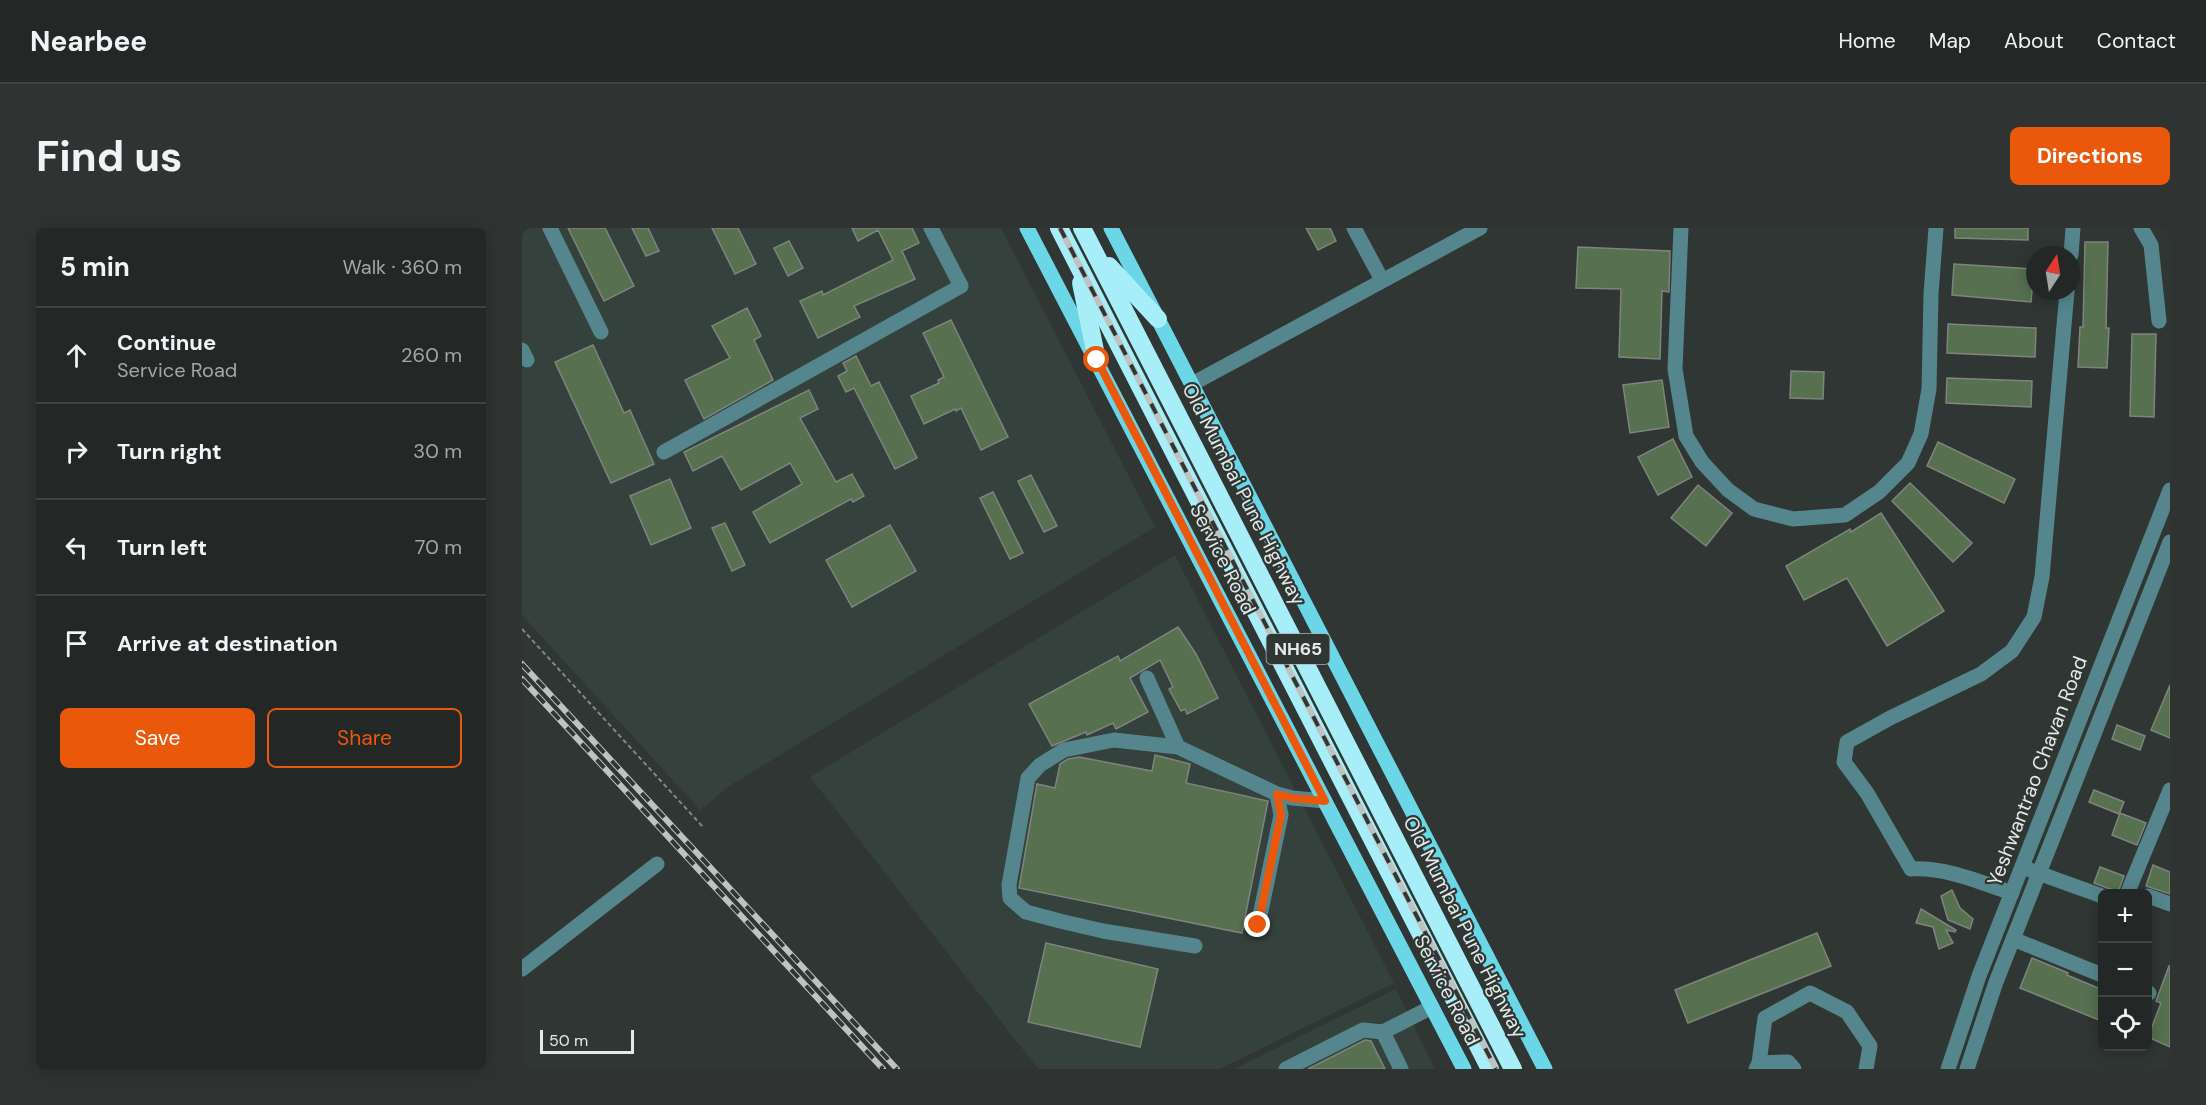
<!DOCTYPE html>
<html lang="en">
<head>
<meta charset="utf-8">
<style>
  :root { --surface:#232827; --page:#2f3433; --text:#f1f3f6; --muted:#a3a6a7; --line:#404444; --accent:#ea580c }
  body { margin:0; font-family:"DM Sans",sans-serif; background:var(--page); color:var(--text) }
  .controls { position:absolute; right:18px; bottom:18px; display:grid; overflow:hidden; border-radius:9px; box-shadow:0 3px 15px #0003 }
  .controls button { width:54px; height:54px; display:grid; place-items:center; padding:0; border:0; border-bottom:2px solid var(--line); background:var(--surface); color:var(--text); font:30px sans-serif }
  .compass { position:absolute; left:1504px; top:18px; width:54px; height:54px; border-radius:50%; background:var(--surface); box-shadow:0 3px 15px #0003; rotate:12deg }
  .scale { position:absolute; left:18px; bottom:15px; width:94px; box-sizing:border-box; padding-left:6px; border:3px solid #e5e9e7; border-top:0; font-size:16px; line-height:21px; white-space:nowrap; color:#e5e9e7; -webkit-text-stroke:4px #2f3634; paint-order:stroke }
  .stop { position:absolute; width:18px; height:18px; margin:-14px; border:4px solid #ea580c; border-radius:50%; background:#fff }
  .stop.end { background:#ea580c; border-color:#fff; box-shadow:0 2px 6px #0008 }
  .list { margin:0; padding:0; list-style:none }
  h2 { display:flex; justify-content:space-between; align-items:center; height:78px; margin:0; padding:0 24px; font-size:26px }
  h2 small { font-size:20px; font-weight:400; color:var(--muted) }
  .list li { display:grid; grid-template-columns:39px 1fr auto; gap:18px; align-items:center; box-sizing:border-box; height:96px; padding:0 24px; border-top:2px solid var(--line) }
  .list b { display:block; font-size:22px; white-space:nowrap }
  .list p { margin:0; font-size:20px; white-space:nowrap; color:var(--muted) }
  .list em { font-size:20px; font-style:normal; color:var(--muted) }
  .actions { display:flex; gap:12px; padding:18px 24px }
  .actions a { flex:1; padding:14px 0; border:2px solid var(--accent); border-radius:9px; text-align:center; font-size:21px; color:var(--accent) }
  .actions .main { background:var(--accent); color:#fff }
  .icon { flex:none; width:33px; height:33px; fill:none; stroke:currentColor; stroke-width:2; stroke-linecap:round; stroke-linejoin:round }
  .map { position:relative; flex:none; width:1648px; height:841px; overflow:hidden; border-radius:9px }
  header { display:flex; align-items:center; gap:36px; box-sizing:border-box; height:84px; padding:0 30px; background:var(--surface); border-bottom:2px solid var(--line) }
  header strong { font-size:28px }
  nav { display:flex; gap:33px; margin-inline-start:auto; font-size:21px }
  .intro { display:flex; align-items:center; justify-content:space-between; box-sizing:border-box; height:144px; padding:0 36px }
  h1 { margin:0; font-size:42px }
  .button { padding:15px 27px; border-radius:9px; background:var(--accent); color:#fff; font-size:21px; font-weight:700 }
  main { display:flex; gap:36px; padding:0 36px }
  aside { flex:1; background:var(--surface); border-radius:9px; box-shadow:0 3px 15px #0003 }
  .map>svg:first-child { display:block }
  .built { fill:#34413c }
  .building { fill:#567050; stroke:#7f847e; stroke-width:1.5 }
  .lines { fill:none; stroke-linecap:round; stroke-linejoin:round }
  .path { stroke:#828886; stroke-width:2; stroke-dasharray:4.5 3; stroke-linecap:butt }
  .minor { stroke:#55868d; stroke-width:15 }
  .major { stroke:#6ad6e6; stroke-width:15 }
  .highway { stroke:#a7eef8; stroke-width:18 }
  .rail-casing { stroke:#bec3c1; stroke-width:6 }
  .rail { stroke:#2f3634; stroke-width:4; stroke-dasharray:11; stroke-linecap:butt }
  .route { stroke:#ea580c; stroke-width:8 }
  .labels { text-anchor:middle; stroke-width:4.5; stroke-linejoin:round; paint-order:stroke }
  .shield { fill:#2f3634; stroke:#aeb3b1; stroke-width:1.5 }
  .shield-label { font-size:18px; font-weight:bold; fill:#e5e9e7 }
  .street-label { font-size:20px; fill:#e5e9e7; stroke:#2f3634 }
</style>
</head>
<body>
<header>
<strong>Nearbee</strong>
<nav><a>Home</a><a>Map</a><a>About</a><a>Contact</a></nav>
</header>
<div class="intro"><h1>Find us</h1><a class="button">Directions</a></div>
<main>
<aside>
<h2>5 min<small>Walk · 360 m</small></h2>
<ul class="list">
<li><svg class="icon" aria-label="ahead" viewBox="0 0 24 24"><path d="M12 20V5M6 11l6-6 6 6"/></svg><div><b>Continue</b><p>Service Road</p></div><em>260 m</em></li>
<li><svg class="icon" aria-label="right" viewBox="0 0 24 24"><path d="M7 20v-9h11M14 6l5 5-5 5"/></svg><div><b>Turn right</b></div><em>30 m</em></li>
<li><svg class="icon" aria-label="left" viewBox="0 0 24 24"><path d="M17 20v-9H6M10 6l-5 5 5 5"/></svg><div><b>Turn left</b></div><em>70 m</em></li>
<li><svg class="icon" aria-label="arrive" viewBox="0 0 24 24"><path d="M6 21V4h12l-3 4 3 4H6"/></svg><div><b>Arrive at destination</b></div></li>
</ul>
<div class="actions"><a class="main">Save</a><a>Share</a></div>
</aside>
<div class="map">
<svg width="1648" height="841" viewBox="0 0 1648 841">
  <rect width="100%" height="100%" fill="#2f3634"/>
  <g class="built">
    <path d="M0,0H479L633,299L209,557L178,582L0,387Z"/>
    <path d="M653,327L872,755L698,841H516L288,549Z"/>
    <path d="M874,761L913,841H712Z"/>
  </g>
  <g class="building">
    <path d="M46,0H83L112,58L82,73Z"/>
    <path d="M110,0H126L137,23L124,28Z"/>
    <path d="M190,0H216L234,36L213,46Z"/>
    <path d="M330,0H390L397,15L380,23L393,51L332,78L338,89L296,110L278,73L300,63L301,67L371,32L356,2L336,13Z"/>
    <path d="M784,0H808L814,13L796,22Z"/>
    <path d="M1433,0H1506V12L1433,10Z"/>
    <path d="M267,13L281,40L266,48L252,20Z"/>
    <path d="M1563,14H1586L1584,100H1587L1585,140L1556,139L1558,99H1561Z"/>
    <path d="M1056,19L1148,23L1147,64L1140,63L1138,131L1097,129L1099,61L1054,60Z"/>
    <path d="M1432,36L1512,41L1509,74L1430,67Z"/>
    <path d="M225,80L239,108L232,112L251,152L182,191L163,152L208,130L190,98Z"/>
    <path d="M429,92L486,209L459,222L439,180L434,183L433,181L402,196L389,168L417,155L416,152L422,149L401,105Z"/>
    <path d="M1426,96L1514,100L1513,129L1425,125Z"/>
    <path d="M1610,106H1634L1632,189L1608,188Z"/>
    <path d="M71,117L102,185L108,182L132,236L89,255L33,134Z"/>
    <path d="M334,128L349,158L357,154L395,230L373,241L332,160L324,164L316,148L325,143L321,135Z"/>
    <path d="M1269,143L1302,144L1301,171L1268,170Z"/>
    <path d="M1425,150L1510,153L1509,179L1424,175Z"/>
    <path d="M1140,152L1147,199L1108,205L1101,157Z"/>
    <path d="M287,162L296,181L278,190L314,254L330,246L342,268L331,274L329,271L248,315L231,284L280,256L268,235L219,262L200,228L171,243L162,224Z"/>
    <path d="M1151,211L1170,249L1136,267L1116,229Z"/>
    <path d="M1416,214L1493,251L1482,275L1405,238Z"/>
    <path d="M509,247L535,298L522,304L496,253Z"/>
    <path d="M148,251L169,300L129,317L108,268Z"/>
    <path d="M1388,255L1450,315L1431,334L1370,273Z"/>
    <path d="M1176,257L1210,285L1184,318L1149,290Z"/>
    <path d="M471,264L501,325L488,331L458,270Z"/>
    <path d="M1359,285L1422,383L1365,418L1325,350L1282,372L1264,338L1328,301L1329,304Z"/>
    <path d="M203,295L223,337L210,343L190,300Z"/>
    <path d="M368,297L394,343L330,379L304,332Z"/>
    <path d="M656,399L674,426L696,470L665,486L663,481L659,483L647,461L651,459L638,432L608,450L626,484L594,501L591,495L565,507L564,504L530,518L507,476L596,428L598,433Z"/>
    <path d="M1648,457V510L1629,502Z"/>
    <path d="M1595,497L1623,508L1618,522L1590,511Z"/>
    <path d="M633,527L668,536L664,555L746,573L720,705L497,660L515,556L533,560L538,536L546,531L557,529L630,543Z"/>
    <path d="M1572,562L1602,574L1597,586L1567,574Z"/>
    <path d="M1598,585L1624,595L1615,617L1590,607Z"/>
    <path d="M1631,637L1648,644V666L1624,658Z"/>
    <path d="M1578,639L1602,648L1596,664L1572,655Z"/>
    <path d="M1430,662L1438,680L1451,691L1448,701L1426,692L1419,668Z"/>
    <path d="M1399,681L1434,702L1433,704L1424,702L1431,715L1417,721L1411,699L1394,695Z"/>
    <path d="M1295,705L1309,738L1166,795L1153,762Z"/>
    <path d="M524,715L636,741L618,819L506,794Z"/>
    <path d="M1510,730L1546,745L1545,747L1581,762V784L1577,792L1498,760Z"/>
    <path d="M1647,738H1648V819L1626,809L1639,775L1634,773Z"/>
    <path d="M843,812L849,813L863,841H786Z"/>
  </g>
  <g class="lines">
    <path class="path" d="M0,401L181,599"/>
    <g class="minor">
      <path d="M28,0L79,104"/>
      <path d="M832,0L860,52"/>
      <path d="M1159,0L1153,141L1164,208L1180,234L1206,262L1232,281L1271,291L1323,287L1357,264L1386,235L1399,206L1407,161L1409,66L1414,0"/>
      <path d="M1619,0L1629,17L1637,93"/>
      <path d="M1549,27L1551,0"/>
      <path d="M0,122L5,132"/>
      <path d="M670,156L958,0"/>
      <path d="M142,224L439,58L409,0"/>
      <path d="M625,450L656,519"/>
      <path d="M1508,642L1580,668"/>
      <path d="M1490,665C1457,654 1424,639 1389,641L1345,565L1322,534L1325,514L1368,490L1459,446L1490,423L1512,389L1520,349L1545,63"/>
      <path d="M1605,666L1648,562"/>
      <path d="M1626,668L1648,676"/>
      <path d="M736,697L759,587L755,566"/>
      <path d="M1491,711L1580,747"/>
      <path d="M673,718L581,703L538,693L504,684L488,670L487,657L506,550L518,537L542,522L592,512L656,519L755,566L770,570L803,573"/>
      <path d="M0,741L135,636"/>
      <path d="M1626,765H1627"/>
      <path d="M861,804L879,841"/>
      <path d="M1237,835L1266,834L1272,841"/>
      <path d="M764,841L841,802L861,804L910,779"/>
      <path d="M1234,841L1237,835L1243,790L1288,765L1325,784L1348,818L1344,841"/>
      <path d="M1426,841L1457,748L1648,262"/>
      <path d="M1445,841L1474,754L1648,314"/>
    </g>
    <g class="major">
      <path d="M505,0L942,841"/>
      <path d="M589,0L1023,841"/>
    </g>
    <g class="highway">
      <path d="M537,0L968,841"/>
      <path d="M560,0L991,841"/>
      <path d="M587,38L636,91"/>
      <path d="M559,55L575,132"/>
    </g>
    <g class="rail-casing">
      <g id="rail">
        <path d="M538,0L974,841"/>
        <path d="M0,436L375,841"/>
        <path d="M0,451L361,841"/>
      </g>
    </g>
    <use href="#rail" class="rail"/>
  </g>
  <g class="lines">
    <path class="route" d="M575,132L803,573L770,570L755,566L759,587L736,697"/>
  </g>
  <g class="labels">
    <rect class="shield" x="744.5" y="406" width="63" height="30" rx="4.5"/>
    <g class="shield-label">
      <text x="776" y="427">NH65</text>
    </g>
    <g class="street-label">
      <text transform="translate(722 266) rotate(63)" y="7">Old Mumbai Pune Highway</text>
      <text transform="translate(701 331) rotate(63)" y="7">Service Road</text>
      <text transform="translate(1515 543) rotate(-69)" y="7">Yeshwantrao Chavan Road</text>
      <text transform="translate(943 699) rotate(63)" y="7">Old Mumbai Pune Highway</text>
      <text transform="translate(925 762) rotate(63)" y="7">Service Road</text>
    </g>
  </g>
</svg>
<div class="controls">
<button>+</button>
<button>−</button>
<button><svg class="icon" aria-label="locate" viewBox="0 0 24 24"><circle cx="12" cy="12" r="6"/><path d="M12 2v4M12 18v4M2 12h4M18 12h4"/></svg></button>
</div>
<svg class="compass" viewBox="-18 -18 36 36"><path d="M0-13l5 13h-10z" fill="#e53935"/><path d="M0 13l5-13h-10z" fill="#a3a6a7"/></svg>
<div class="scale">50 m</div>
<div class="stop" style="left:575px;top:132px"></div>
<div class="stop end" style="left:736px;top:697px"></div>
</div>
</main>
</body>
</html>
